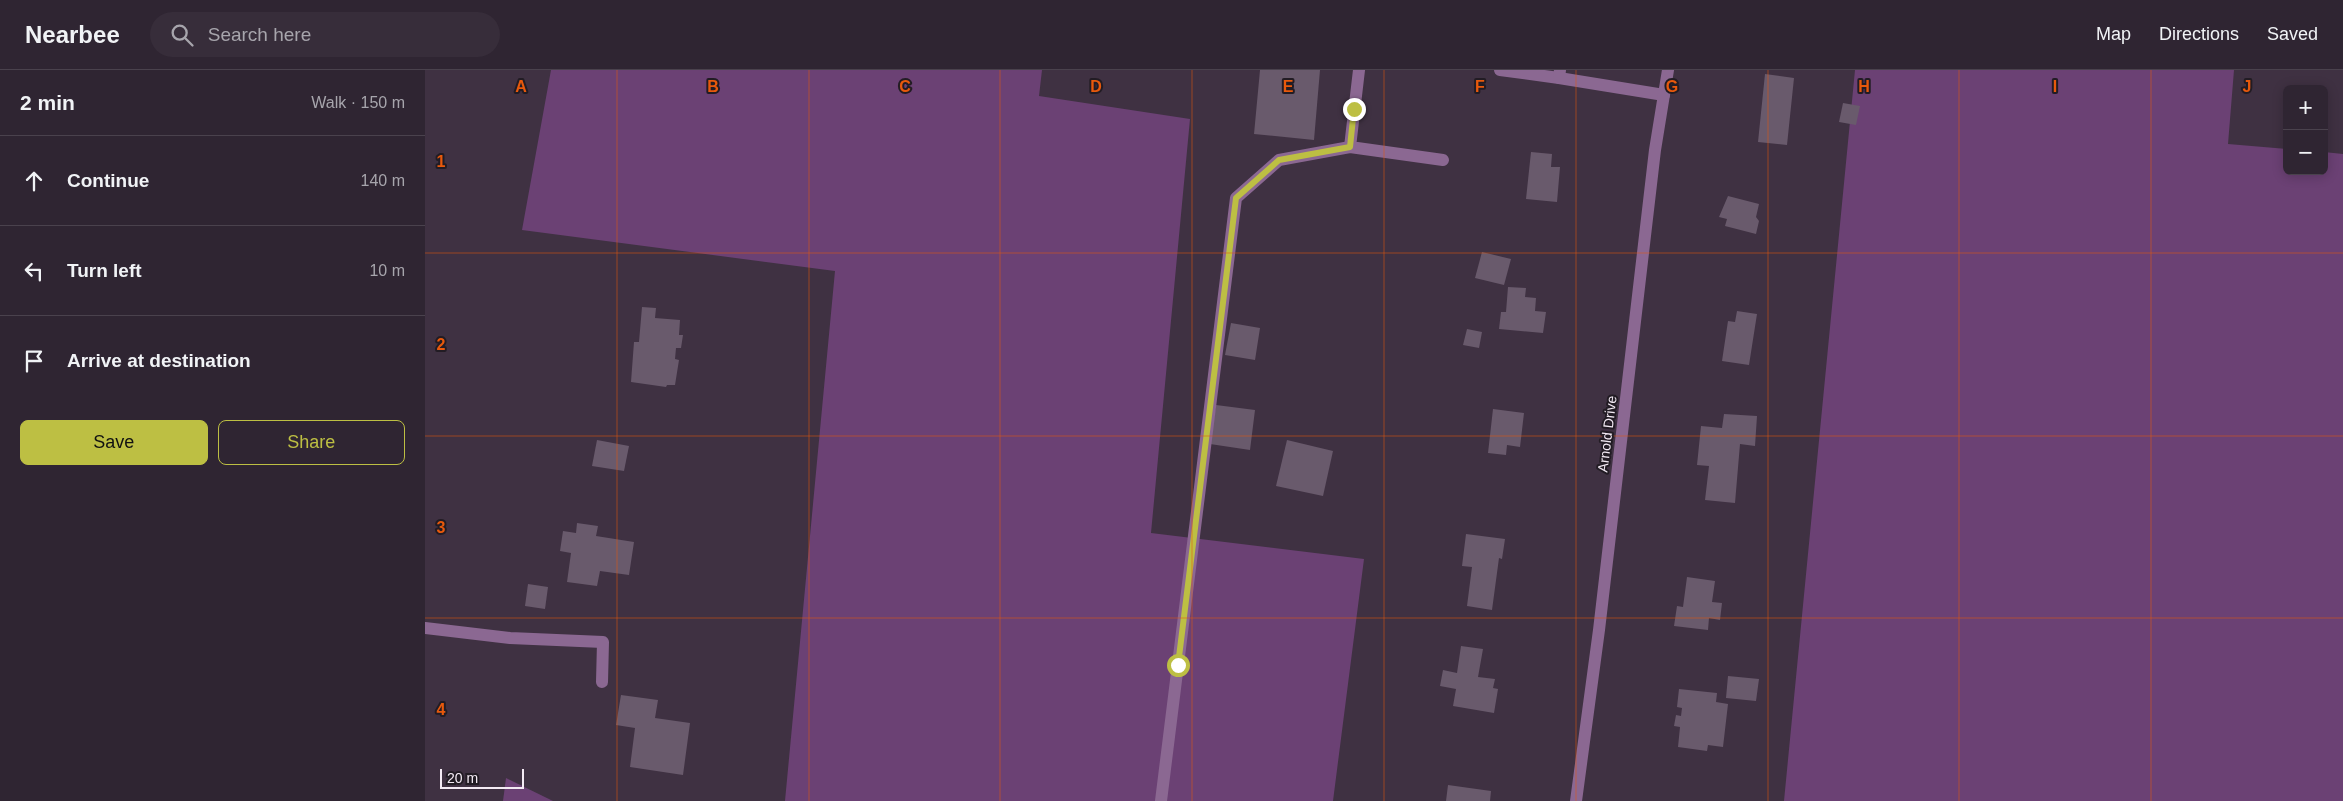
<!DOCTYPE html>
<html lang="en">
<head>
<meta charset="utf-8">
<style>
  :root { --surface:#2f2532; --page:#372d3a; --text:#f1f3f6; --muted:#a7a5ac; --line:#4a424d; --accent:#bdbf43 }
  body { margin:0; font-family:Helvetica,sans-serif; background:var(--page); color:var(--text) }
  .controls { position:absolute; right:15px; top:15px; display:grid; overflow:hidden; border-radius:8px; box-shadow:0 2px 12px #0003 }
  .controls button { width:45px; height:45px; display:grid; place-items:center; padding:0; border:0; border-bottom:1px solid var(--line); background:var(--surface); color:var(--text); font:25px sans-serif }
  .scale { position:absolute; left:15px; bottom:12px; width:84px; box-sizing:border-box; padding-left:5px; border:2px solid #f3eaf4; border-top:0; font-size:14px; line-height:18px; white-space:nowrap; color:#f3eaf4; -webkit-text-stroke:4px #221c24; paint-order:stroke }
  .stop { position:absolute; width:15px; height:15px; margin:-11px; border:4px solid #bdbf43; border-radius:50%; background:#fff }
  .stop.end { background:#bdbf43; border-color:#fff; box-shadow:0 1px 5px #0008 }
  .list { margin:0; padding:0; list-style:none }
  h2 { display:flex; justify-content:space-between; align-items:center; height:65px; margin:0; padding:0 20px; font-size:21px }
  h2 small { font-size:16px; font-weight:400; color:var(--muted) }
  .list li { display:grid; grid-template-columns:32px 1fr auto; gap:15px; align-items:center; box-sizing:border-box; height:90px; padding:0 20px; border-top:1px solid var(--line) }
  .list b { display:block; font-size:19px; white-space:nowrap }
  .list em { font-size:16px; font-style:normal; color:var(--muted) }
  .actions { display:flex; gap:10px; padding:15px 20px }
  .actions a { flex:1; padding:11px 0; border:1px solid var(--accent); border-radius:8px; text-align:center; font-size:18px; color:var(--accent) }
  .actions .main { background:var(--accent); color:#111 }
  .icon { flex:none; width:28px; height:28px; fill:none; stroke:currentColor; stroke-width:2; stroke-linecap:round; stroke-linejoin:round }
  .map { position:relative; flex:none; width:1918px; height:731px; overflow:hidden }
  header { display:flex; align-items:center; gap:30px; box-sizing:border-box; height:70px; padding:0 25px; background:var(--surface); border-bottom:1px solid var(--line) }
  header strong { font-size:24px }
  nav { display:flex; gap:28px; margin-inline-start:auto; font-size:18px }
  .search { width:350px; height:45px; background:var(--page); display:flex; align-items:center; gap:12px; box-sizing:border-box; padding:0 18px; border-radius:28px; color:var(--muted); font-size:19px }
  main { display:flex }
  aside { flex:1; background:var(--surface) }
  .map>svg:first-child { display:block }
  .green { fill:#6b4174 }
  .building { fill:#695a6c }
  .lines { fill:none; stroke-linecap:round; stroke-linejoin:round }
  .minor { stroke:#8b6892; stroke-width:12 }
  .route { stroke:#bdbf43; stroke-width:6 }
  .grid { fill:none; stroke:#e8590c; stroke-width:1; stroke-opacity:0.55 }
  .labels { text-anchor:middle; stroke-width:4; stroke-linejoin:round; paint-order:stroke }
  .street-label { font-size:14px; fill:#f3eaf4; stroke:#221c24 }
  .grid-label { font-size:16px; text-anchor:middle; font-weight:bold; fill:#e8590c; stroke:#221c24; stroke-width:4; stroke-linejoin:round; paint-order:stroke }
</style>
</head>
<body>
<header>
<strong>Nearbee</strong>
<div class="search"><svg class="icon" aria-label="search" viewBox="0 0 24 24"><circle cx="10" cy="10" r="6"/><path d="M15 15l6 6"/></svg>Search here</div>
<nav><a>Map</a><a>Directions</a><a>Saved</a></nav>
</header>
<main>
<aside>
<h2>2 min<small>Walk · 150 m</small></h2>
<ul class="list">
<li><svg class="icon" aria-label="ahead" viewBox="0 0 24 24"><path d="M12 20V5M6 11l6-6 6 6"/></svg><div><b>Continue</b></div><em>140 m</em></li>
<li><svg class="icon" aria-label="left" viewBox="0 0 24 24"><path d="M17 20v-9H6M10 6l-5 5 5 5"/></svg><div><b>Turn left</b></div><em>10 m</em></li>
<li><svg class="icon" aria-label="arrive" viewBox="0 0 24 24"><path d="M6 21V4h12l-3 4 3 4H6"/></svg><div><b>Arrive at destination</b></div></li>
</ul>
<div class="actions"><a class="main">Save</a><a>Share</a></div>
</aside>
<div class="map">
<svg width="1918" height="731" viewBox="0 0 1918 731">
  <rect width="100%" height="100%" fill="#3f3142"/>
  <g class="green">
    <path d="M126,0H617L614,26L765,49L726,463L939,489L908,731H360L410,201L97,160Z"/>
    <path d="M1430,0H1809L1803,74L1862,79V101H1899V82L1918,84V731H1359Z"/>
    <path d="M81,708L128,731H78Z"/>
  </g>
  <g class="building">
    <path d="M835,0H895L889,70L829,64Z"/>
    <path d="M1340,4L1369,8L1362,75L1333,72Z"/>
    <path d="M1418,33L1435,36L1431,55L1414,52Z"/>
    <path d="M1106,82L1127,84L1126,97H1135L1132,132L1101,129Z"/>
    <path d="M1303,126L1334,134L1331,147L1334,151L1331,164L1300,156L1302,149L1294,147Z"/>
    <path d="M1057,182L1086,189L1079,215L1050,208Z"/>
    <path d="M1083,217L1101,218L1100,227L1111,228L1110,241L1121,242L1118,263L1074,259L1076,242H1081Z"/>
    <path d="M217,237L231,238L230,248L255,250L254,265H258L256,278H251L250,289L254,290L250,315H242L241,317L206,312L209,272H214Z"/>
    <path d="M1312,241L1332,244L1324,295L1297,291L1303,251L1310,252Z"/>
    <path d="M806,253L835,258L830,290L800,285Z"/>
    <path d="M1042,259L1057,262L1054,278L1038,275Z"/>
    <path d="M791,335L830,340L825,380L785,374Z"/>
    <path d="M1068,339L1099,343L1095,377L1082,375L1081,385L1063,383Z"/>
    <path d="M1299,344L1332,346L1330,376L1315,374L1310,433L1280,430L1284,396L1272,395L1276,356L1297,358Z"/>
    <path d="M172,370L204,376L199,401L167,396Z"/>
    <path d="M862,370L908,381L898,426L851,416Z"/>
    <path d="M152,453L173,456L171,466L209,472L204,505L175,501L172,516L142,512L146,483L135,481L138,461L151,463Z"/>
    <path d="M1041,464L1080,469L1077,489L1074,488L1067,540L1042,536L1047,497L1037,496Z"/>
    <path d="M1262,507L1290,511L1287,532L1297,533L1295,550L1284,548L1283,560L1249,556L1252,536L1258,537Z"/>
    <path d="M103,514L123,517L120,539L100,536Z"/>
    <path d="M1036,576L1058,579L1053,607L1070,609L1068,618L1073,619L1069,643L1028,636L1031,619L1015,616L1018,600L1032,603Z"/>
    <path d="M1303,606L1334,609L1331,631L1301,628Z"/>
    <path d="M1254,619L1292,623L1291,632L1303,634L1298,677L1283,675L1282,681L1253,677L1255,657L1249,656L1251,645L1256,646L1257,638L1252,637Z"/>
    <path d="M196,625L233,630L230,648L265,653L258,705L205,697L210,658L191,655Z"/>
    <path d="M1023,715L1066,721L1065,731H1021Z"/>
  </g>
  <g class="lines">
    <g class="minor">
      <path d="M934,0L925,77L1018,90"/>
      <path d="M1075,0L1134,8"/>
      <path d="M1135,0L1134,8L1239,25"/>
      <path d="M0,558L85,568L178,572L177,612"/>
      <path d="M736,731L811,128L854,90L925,77"/>
      <path d="M1151,731L1174,560L1230,80L1243,0"/>
    </g>
  </g>
  <g class="lines">
    <path class="route" d="M753,595L811,128L854,90L925,77L929,39"/>
  </g>
  <path class="grid" d="M192,0V731M384,0V731M575,0V731M767,0V731M959,0V731M1151,0V731M1343,0V731M1534,0V731M1726,0V731M0,183H1918M0,366H1918M0,548H1918"/>
  <g class="labels">
    <g class="street-label">
      <text transform="translate(1182 364) rotate(-83)" y="5">Arnold Drive</text>
    </g>
  </g>
  <g class="grid-label">
    <text x="96" y="22">A</text>
    <text x="288" y="22">B</text>
    <text x="480" y="22">C</text>
    <text x="671" y="22">D</text>
    <text x="863" y="22">E</text>
    <text x="1055" y="22">F</text>
    <text x="1247" y="22">G</text>
    <text x="1439" y="22">H</text>
    <text x="1630" y="22">I</text>
    <text x="1822" y="22">J</text>
    <text x="16" y="97">1</text>
    <text x="16" y="280">2</text>
    <text x="16" y="463">3</text>
    <text x="16" y="645">4</text>
  </g>
</svg>
<div class="controls">
<button>+</button>
<button>−</button>
</div>
<div class="scale">20 m</div>
<div class="stop" style="left:753px;top:595px"></div>
<div class="stop end" style="left:929px;top:39px"></div>
</div>
</main>
</body>
</html>
